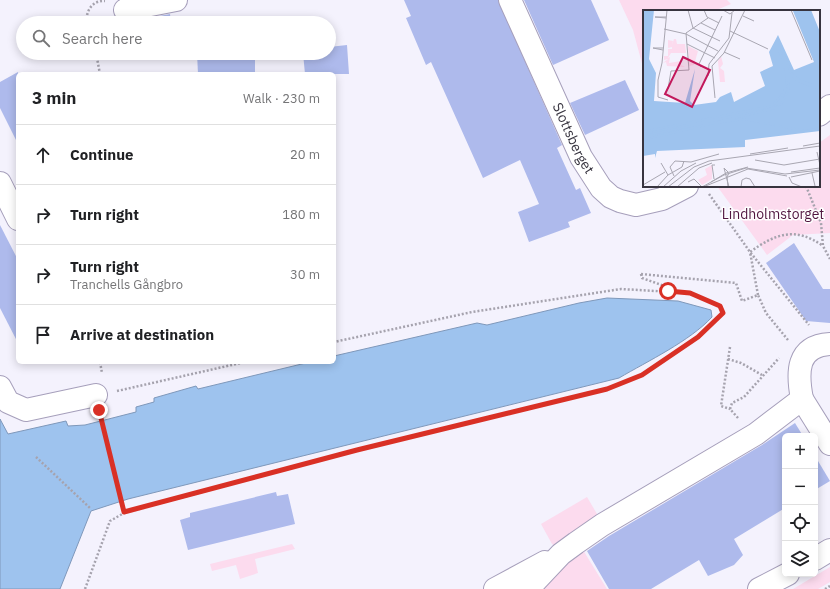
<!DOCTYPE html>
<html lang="en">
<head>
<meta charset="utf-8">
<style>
  :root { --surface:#fff; --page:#f6f6f6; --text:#202124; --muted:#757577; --line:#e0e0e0 }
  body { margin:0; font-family:"IBM Plex Sans",sans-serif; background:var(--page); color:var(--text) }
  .controls { position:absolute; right:12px; bottom:12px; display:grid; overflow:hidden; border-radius:6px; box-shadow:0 2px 10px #0003 }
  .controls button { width:36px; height:36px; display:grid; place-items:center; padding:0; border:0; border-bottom:1px solid var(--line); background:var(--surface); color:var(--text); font:20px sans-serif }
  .stop { position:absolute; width:12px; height:12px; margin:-9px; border:3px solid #d93025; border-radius:50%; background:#fff }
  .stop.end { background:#d93025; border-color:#fff; box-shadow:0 1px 4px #0008 }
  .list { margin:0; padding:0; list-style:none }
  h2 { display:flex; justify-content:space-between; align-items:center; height:52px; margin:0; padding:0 16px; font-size:17px }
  h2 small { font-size:13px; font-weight:400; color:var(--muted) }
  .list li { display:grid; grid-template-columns:26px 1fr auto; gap:12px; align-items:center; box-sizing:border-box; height:60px; padding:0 16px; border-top:1px solid var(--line) }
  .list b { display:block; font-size:15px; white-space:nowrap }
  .list p { margin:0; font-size:13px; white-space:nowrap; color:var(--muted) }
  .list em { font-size:13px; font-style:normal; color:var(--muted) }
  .icon { flex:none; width:22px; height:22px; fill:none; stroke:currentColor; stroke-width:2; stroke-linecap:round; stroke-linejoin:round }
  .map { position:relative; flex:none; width:830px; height:589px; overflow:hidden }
  .search { position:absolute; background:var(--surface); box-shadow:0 2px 10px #0003; left:16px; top:16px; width:320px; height:44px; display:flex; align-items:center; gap:10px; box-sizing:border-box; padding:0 14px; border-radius:22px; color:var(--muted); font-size:15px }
  .panel { position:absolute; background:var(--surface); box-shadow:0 2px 10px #0003; left:16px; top:72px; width:320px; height:292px; border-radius:6px }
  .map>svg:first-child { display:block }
  .green { fill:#fcdbee }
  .water { fill:#9ec3ee; stroke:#7f98ba }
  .building { fill:#aebaec }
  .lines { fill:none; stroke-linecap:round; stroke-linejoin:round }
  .minor-casing { stroke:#a69fbb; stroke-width:24 }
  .path { stroke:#a6a3ae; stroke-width:2.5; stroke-dasharray:2 2; stroke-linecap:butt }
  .minor { stroke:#fff; stroke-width:22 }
  .route { stroke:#d93025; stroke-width:5 }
  .labels { text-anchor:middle; stroke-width:3; stroke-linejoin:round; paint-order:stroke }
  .street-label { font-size:14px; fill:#37343f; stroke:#fff }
  .park-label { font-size:14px; fill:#511640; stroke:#fff }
  .inset-river { fill:none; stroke:#9ec3ee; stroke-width:2 }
  .inset-road { fill:none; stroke:#a8a6b1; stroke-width:1 }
  .view { fill:#c2185b; fill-opacity:0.15; stroke:#c2185b; stroke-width:2 }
  .inset-edge { fill:none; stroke:#37343f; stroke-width:2 }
</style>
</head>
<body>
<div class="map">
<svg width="830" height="589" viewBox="0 0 830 589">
  <rect width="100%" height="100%" fill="#f4f2fd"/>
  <g class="green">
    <path d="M619,0H727L731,4L714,11H644V71L633,30Z"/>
    <path d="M830,135V233L793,235L767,255L717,186H819V143Z"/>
    <path d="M587,497L600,519L555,546L552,544L541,524Z"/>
    <path d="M292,544L295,549L255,559L258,573L240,579L236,565L212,571L210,564Z"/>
    <path d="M583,550L607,589H540L554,572Z"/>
    <path d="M830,567V582L818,589H793Z"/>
  </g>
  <path class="water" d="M607,298L678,301L711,310L712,317C690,341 648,361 619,378L128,499L91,511L60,589H0V419L8,434L66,421L68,426L85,425L136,412V407L154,402V398L196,386L198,389L310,362H334V356L477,323L487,325L579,303Z"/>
  <g class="building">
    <path d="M404,0H498L562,145L557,148L576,190L580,188L591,213L568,222L570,227L529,242L518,212L539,204L520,160L483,178L431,62L426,65L406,18L411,16Z"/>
    <path d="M524,0H591L609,40L553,65Z"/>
    <path d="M170,14L171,23L129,22Z"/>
    <path d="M347,45L349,74H305L303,53H329V47Z"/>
    <path d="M111,53H175V54L124,60V58L112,60Z"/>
    <path d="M197,53H255V74H198Z"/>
    <path d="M18,72V144L0,108V82Z"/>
    <path d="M625,80L639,110L585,135L570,103Z"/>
    <path d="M0,225L18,260V343L0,308Z"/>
    <path d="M794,243L823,289H830V323L806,321L766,263Z"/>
    <path d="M795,423L803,436H785V508L734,539L743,555L734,565L708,576L699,560L651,589H609L587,551L609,536L762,445Z"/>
    <path d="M815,456L830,481L815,490Z"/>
    <path d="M276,492L277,496L288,494L295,524L188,550L180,520L190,517V513Z"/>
  </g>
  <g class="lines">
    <g class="minor-casing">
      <g id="minor">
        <path id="s1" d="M510,0L581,157L601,188L611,197L620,201L636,205L662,199L687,186"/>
        <path d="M125,10L176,0"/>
        <path d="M819,115L830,106"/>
        <path d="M0,183L18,219"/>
        <path d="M0,387L8,402L26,410L96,395"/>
        <path d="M802,399C797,373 796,346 830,344"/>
        <path d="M815,559L830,550"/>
        <path d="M495,589L545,562"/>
        <path d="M528,589L561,554L576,543L602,525L756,434L802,399L830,444"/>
        <path d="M759,589L788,574"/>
      </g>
    </g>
    <g class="path">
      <path d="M87,23C85,12 92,0 105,1"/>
      <path d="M96,53L100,74"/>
      <path d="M806,186L821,223L823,246L830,259"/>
      <path d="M709,194L750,252L809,325"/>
      <path d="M641,274L736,283L742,301L758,295L766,313L788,340"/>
      <path d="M641,274L642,278L670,288L668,291"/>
      <path d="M758,295L750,252C775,234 795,226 823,246"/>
      <path d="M730,347L721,406L730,409"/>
      <path d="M728,359L741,363L762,375"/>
      <path d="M100,362L102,373"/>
      <path d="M117,391L245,362"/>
      <path d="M101,417L124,513"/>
      <path d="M738,418L730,409L732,403L744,397L779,358"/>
      <path d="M36,457L90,508"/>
      <path d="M85,589L110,521L124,513L357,450L607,389L642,375L698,337L723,313L720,306L690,293L621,289L472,312L334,342"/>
      <path d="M825,589L830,586"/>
    </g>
    <use href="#minor" class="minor"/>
  </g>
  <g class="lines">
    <path class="route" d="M99,410L124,512L357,450L607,389L642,375L698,337L723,313L720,306L690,293L668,291"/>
  </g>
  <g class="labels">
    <g class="street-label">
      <text dy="5" stroke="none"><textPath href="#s1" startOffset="152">Slottsberget</textPath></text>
    </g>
    <g class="park-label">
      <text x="773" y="219">Lindholmstorget</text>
    </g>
  </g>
  <g transform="translate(643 10)">
    <rect width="177" height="177" fill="#f4f2fd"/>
    <path d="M31,29H33L34,34H42L43,43H28L25,48L27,47L26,53L38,51V55L42,57L24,56L23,52L20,53L25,49L21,50V46H25V39H29V37L25,38V30L30,31L29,35ZM45,36L55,41L51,55L46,56ZM78,46L80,54L77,58L81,61L82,72H77L75,51ZM69,155V169L59,175L55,170L64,165L62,159Z" fill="#fcdbee"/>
    <path d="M0,0H11L6,49L13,63L11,91L42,93L52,59L47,91L51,95L73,92L77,87L88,82L91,92L122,76L117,62L130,56L126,42L135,25L151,60L171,52L150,1L168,0L177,22V121L102,130V137L14,141L12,148V144L0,146Z" fill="#9ec3ee"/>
    <path class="inset-river" d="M139,39L148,63L156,70L177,77M140,47L146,64L155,71L177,79M65,114L101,109L162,121L177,118M0,122L129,96L141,83L143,75L144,64L139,50M0,126L48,116M0,130L132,98L139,93L146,78L145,64L136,40L138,39"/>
    <path class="inset-road" d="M24,0L19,53L15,70V87L25,90M45,0L50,18L77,31M61,0L64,7L76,13M80,0L87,4L92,0M148,0L169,50M100,6L111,11M23,8L12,7H23M58,13L72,20M21,19L43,24L75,41M87,21L125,39M44,34L72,48M20,40L10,38H20M81,42L97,49M58,57L56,54L79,6M65,66L66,54L86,28L89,3M25,79L28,61L46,60L43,23L65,8M72,88L69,56L81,43L102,0M160,136L177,133M174,142L177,155M107,144L145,138M112,150L141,155L177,149M18,153L25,165M85,162L81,158L86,177M148,162L177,158M169,163L172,176M31,166L27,157L32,151L48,152L76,144M146,167L149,173L159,177M148,167L177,161M71,169L69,155H72M45,172L51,169L59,177M68,172L83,163L105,157M0,175L22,162M14,177L25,165L39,157L41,151M20,177L38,161L53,153M25,177L51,157L66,151L177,136M34,177L56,158L69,153M59,177L81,165L103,158L142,164L177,160M60,177L105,159L144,166M85,177L84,167L86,163M98,177L99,170L103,168L107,169L112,177"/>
    <path class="view" d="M40,47L67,60L49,97L22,84Z"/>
    <rect width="177" height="177" class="inset-edge"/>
  </g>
</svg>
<div class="controls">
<button>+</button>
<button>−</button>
<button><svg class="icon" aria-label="locate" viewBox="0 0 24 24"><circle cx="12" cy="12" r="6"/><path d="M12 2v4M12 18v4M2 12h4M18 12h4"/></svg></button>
<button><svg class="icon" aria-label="layers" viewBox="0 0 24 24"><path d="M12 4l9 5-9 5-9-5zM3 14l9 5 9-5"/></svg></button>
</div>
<div class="stop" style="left:668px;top:291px"></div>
<div class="stop end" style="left:99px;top:410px"></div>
<div class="search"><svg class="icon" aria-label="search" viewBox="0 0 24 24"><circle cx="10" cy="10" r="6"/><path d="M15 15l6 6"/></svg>Search here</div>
<section class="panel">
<h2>3 min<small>Walk · 230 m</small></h2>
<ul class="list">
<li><svg class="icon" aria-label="ahead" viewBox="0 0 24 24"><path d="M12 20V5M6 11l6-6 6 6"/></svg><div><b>Continue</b></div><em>20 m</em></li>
<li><svg class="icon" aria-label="right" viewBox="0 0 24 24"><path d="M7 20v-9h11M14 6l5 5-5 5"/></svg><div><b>Turn right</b></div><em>180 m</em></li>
<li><svg class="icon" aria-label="right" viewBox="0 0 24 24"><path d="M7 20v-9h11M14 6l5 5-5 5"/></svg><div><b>Turn right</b><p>Tranchells Gångbro</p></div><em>30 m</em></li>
<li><svg class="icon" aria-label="arrive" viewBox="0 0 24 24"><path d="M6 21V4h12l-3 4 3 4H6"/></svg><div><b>Arrive at destination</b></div></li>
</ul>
</section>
</div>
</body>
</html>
